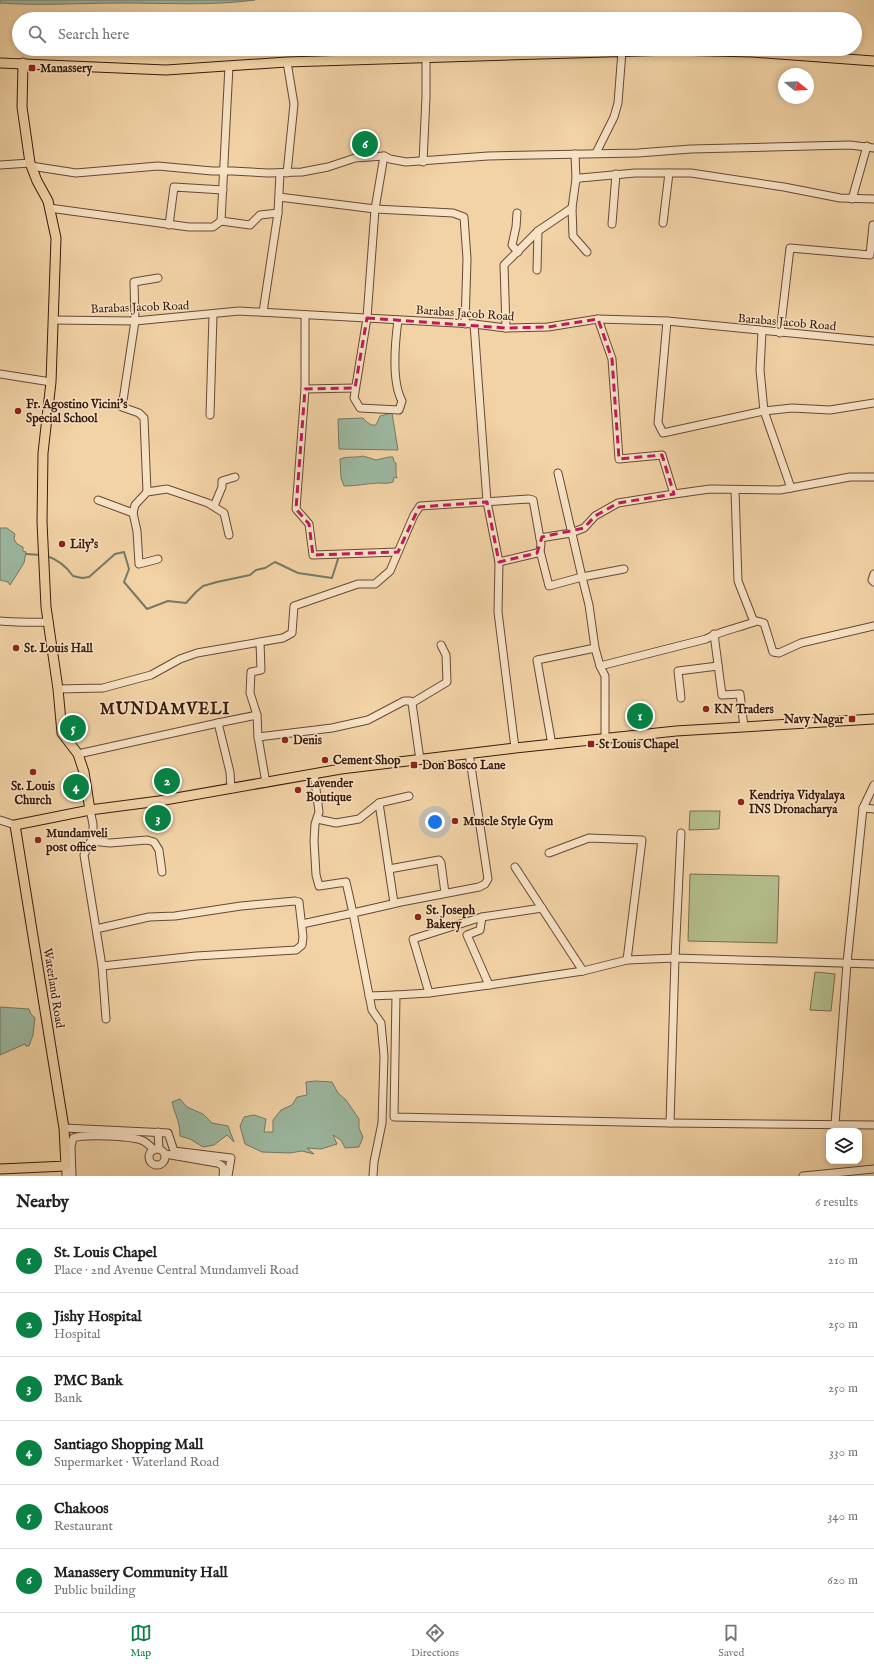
<!DOCTYPE html>
<html lang="en">
<head>
<meta charset="utf-8">
<style>
  :root { --surface:#fff; --page:#f6f6f6; --text:#202124; --muted:#757577; --line:#e0e0e0; --accent:#0b8043 }
  body { margin:0; font-family:"IM FELL English",serif; background:var(--page); color:var(--text) }
  .controls { position:absolute; right:12px; bottom:12px; display:grid; overflow:hidden; border-radius:8px; box-shadow:0 2px 6px #0003 }
  .controls button { width:36px; height:36px; display:grid; place-items:center; padding:0; border:0; border-bottom:1px solid var(--line); background:var(--surface); color:var(--text); font:20px sans-serif }
  .compass { position:absolute; left:778px; top:68px; width:36px; height:36px; border-radius:50%; background:var(--surface); box-shadow:0 2px 6px #0003; rotate:108deg }
  .you { position:absolute; left:435px; top:822px; width:14px; height:14px; margin:-10px; border:3px solid #fff; border-radius:50%; background:#1a73e8; box-shadow:0 0 0 6px #1a73e833 }
  .badge { display:grid; place-items:center; width:26px; height:26px; border-radius:50%; background:var(--accent); color:#fff; font-size:13px; font-weight:700 }
  .pin { position:absolute; translate:-50% -50%; border:2px solid #fff; box-shadow:0 1px 4px #0006 }
  .list { margin:0; padding:0; list-style:none }
  h2 { display:flex; justify-content:space-between; align-items:center; height:52px; margin:0; padding:0 16px; font-size:17px }
  h2 small { font-size:13px; font-weight:400; color:var(--muted) }
  .list li { display:grid; grid-template-columns:26px 1fr auto; gap:12px; align-items:center; box-sizing:border-box; height:64px; padding:0 16px; border-top:1px solid var(--line) }
  .list b { display:block; font-size:15px; white-space:nowrap }
  .list p { margin:0; font-size:13px; white-space:nowrap; color:var(--muted) }
  .list em { font-size:13px; font-style:normal; color:var(--muted) }
  .icon { flex:none; width:22px; height:22px; fill:none; stroke:currentColor; stroke-width:2; stroke-linecap:round; stroke-linejoin:round }
  .map { position:relative; flex:none; width:874px; height:1176px; overflow:hidden }
  .search { position:absolute; background:var(--surface); box-shadow:0 2px 6px #0003; left:12px; right:12px; top:12px; height:44px; display:flex; align-items:center; gap:10px; box-sizing:border-box; padding:0 14px; border-radius:22px; color:var(--muted); font-size:15px }
  .sheet { height:436px; background:var(--surface) }
  nav { display:flex; justify-content:space-around; align-items:center; box-sizing:border-box; height:56px; border-top:1px solid var(--line); background:var(--surface); font-size:11px; color:var(--muted) }
  nav a { display:grid; justify-items:center; gap:2px }
  nav .on { color:var(--accent) }
  .map>svg:first-child { display:block }
  .green { fill:#b4be8c; stroke:#766c4c }
  .water { fill:#9cb9a2; stroke:#747a66 }
  .lines { fill:none; stroke-linecap:round; stroke-linejoin:round }
  .stream { stroke:#747a66; stroke-width:2 }
  .minor-casing { stroke:#664933; stroke-width:9 }
  .major-casing { stroke:#381b0d; stroke-width:11 }
  .minor { stroke:#f7e2c5; stroke-width:7 }
  .major { stroke:#f2d3a6; stroke-width:9 }
  .marked { fill:none; stroke:#c2185b; stroke-width:3; stroke-dasharray:8 5; stroke-linejoin:round }
  .poi-dot { fill:#8f2418; stroke:#f7e2c5; stroke-width:1.5 }
  .labels { text-anchor:middle; stroke-width:3; stroke-linejoin:round; paint-order:stroke }
  .poi-label { font-size:12px; font-weight:bold; fill:#381b0d; stroke:#f7e2c5; text-anchor:start }
  .street-label { font-size:12px; fill:#381b0d; stroke:#f7e2c5 }
  .district-label { font-size:16px; font-weight:bold; letter-spacing:1px; fill:#381b0d; stroke:#f7e2c5 }
</style>
</head>
<body>
<div class="map">
<svg width="874" height="1176" viewBox="0 0 874 1176">
  <rect width="100%" height="100%" fill="#f2d3a6"/>
  <filter id="stains"><feTurbulence type="fractalNoise" baseFrequency=".005" numOctaves="4"/><feColorMatrix values="0 0 0 0 .2 0 0 0 0 .09 0 0 0 0 .02 0 0 0 .5 -.17"/></filter>
  <radialGradient id="worn" r=".72"><stop offset=".6" stop-color="#630" stop-opacity="0"/><stop offset="1" stop-color="#630" stop-opacity=".3"/></radialGradient>
  <g class="green">
    <path d="M690,811H720L719,829L689,830Z"/>
    <path d="M690,874L779,876L777,943L688,941Z"/>
    <path d="M815,972L835,974L831,1011L810,1010Z"/>
  </g>
  <g class="water">
    <path d="M0,0H255C210,6 166,3 121,3C81,3 41,6 0,3Z"/>
    <path d="M392,413L398,450L339,449L338,419L363,418C367,422 370,426 376,425L380,416Z"/>
    <path d="M363,456L376,460L389,457H393L394,462L396,463V475L397,478L394,477L393,482C388,484 382,483 377,483C365,484 355,486 344,486L341,478L340,459C348,456 355,458 363,456Z"/>
    <path d="M0,528H7L15,534L14,539L17,544L23,547V551L26,552L24,563L10,585L8,582L0,580Z"/>
    <path d="M0,1007L29,1009L31,1014L35,1018L33,1035L29,1046H26L25,1044L0,1055Z"/>
    <path d="M316,1081L332,1082L338,1093L346,1100L359,1119V1128L363,1137L359,1147L345,1148L341,1140L333,1135L337,1144L321,1149L307,1148L314,1154L302,1151L290,1153L262,1152L245,1144L240,1126L244,1117L254,1115L266,1119L264,1132H273V1120L281,1110L292,1105L297,1097L307,1095L306,1082Z"/>
    <path d="M180,1099L187,1107L203,1114L212,1123L228,1126L234,1142L227,1135L214,1145L203,1147L190,1139L180,1136C180,1120 175,1116 172,1102Z"/>
  </g>
  <g class="lines">
    <g class="stream">
      <path d="M26,554L41,555"/>
      <path d="M47,556C59,560 66,566 73,576L82,578L89,577L115,554L124,552L129,569L124,582L147,609L168,601L186,603L196,592L203,586L217,582L250,575L256,570L265,568L275,562L298,573L332,578L338,559"/>
    </g>
    <g class="minor-casing">
      <g id="minor">
        <path d="M287,62L294,104L287,173"/>
        <path d="M596,153L614,117L618,103L622,51"/>
        <path d="M575,154L576,179"/>
        <path d="M423,162L426,97V58"/>
        <path d="M0,165L30,163"/>
        <path d="M31,166L76,173L158,166L212,171H232L268,173L302,172L328,167L355,158L384,156L390,159L406,162L488,156L638,153L691,149L809,146L850,145L874,148"/>
        <path d="M279,197L375,209L384,156"/>
        <path d="M852,199L867,146"/>
        <path d="M49,208L189,227H213L221,221L229,66"/>
        <path d="M517,213L516,227L512,245L518,252"/>
        <path d="M221,221L250,225L260,215L278,213"/>
        <path d="M663,223L669,173"/>
        <path d="M612,224L616,174"/>
        <path d="M169,225L174,187L223,190"/>
        <path d="M587,252L573,236L572,208L576,179L580,178L635,173H691L784,187L840,198L874,199"/>
        <path d="M537,270L538,231"/>
        <path d="M263,312L278,213L280,173"/>
        <path d="M305,315V389L296,509L309,524L313,555L398,552"/>
        <path d="M598,319L612,359L619,459L662,455L674,494L710,489L780,490L850,477H874"/>
        <path d="M53,320L135,321L239,311L474,324L506,328L548,327L598,319L667,321L874,341"/>
        <path d="M398,320C395,343 391,381 402,401L399,410L360,408L354,398L367,318L375,209L453,213L464,217L467,259L465,324"/>
        <path d="M667,321L658,423L663,433L764,411L792,408L830,410L874,403"/>
        <path d="M474,324L487,502L499,562L498,612L515,748"/>
        <path d="M506,328L504,265L538,231L572,208"/>
        <path d="M762,331L760,370L764,411L791,488"/>
        <path d="M780,333L790,248L870,255L873,225H874"/>
        <path d="M0,374L51,382"/>
        <path d="M305,389L355,388"/>
        <path d="M210,415L213,315"/>
        <path d="M147,492L144,418L139,413L122,407L135,321L134,282L158,278"/>
        <path d="M98,500L133,513"/>
        <path d="M214,506L222,487V481L235,477"/>
        <path d="M540,538L571,533L584,528L595,516L618,503L674,494"/>
        <path d="M540,551L549,586L582,577L558,473"/>
        <path d="M158,559L139,564L137,531L133,513L135,505L147,492L167,489L208,503L224,513L229,535"/>
        <path d="M874,574L872,580L874,582"/>
        <path d="M0,621C17,622 32,623 49,622"/>
        <path d="M754,622L757,621L764,623L773,652L779,653L801,643L874,626"/>
        <path d="M714,634L722,695L740,694L744,727"/>
        <path d="M595,648L600,666"/>
        <path d="M58,689L103,688L151,675L180,659L197,653L283,638L292,633L294,606L358,584H375L390,571L414,515L420,506L529,499L533,500L541,544L540,551L537,553L499,562"/>
        <path d="M681,698L678,671L718,666"/>
        <path d="M412,703L447,682L446,655L441,645"/>
        <path d="M257,715L250,693L251,672L261,670L260,642"/>
        <path d="M218,723L257,715L258,737"/>
        <path d="M605,739V676L600,666L706,639C720,631 738,628 754,622L738,581L735,490"/>
        <path d="M552,745L537,660L595,648L589,605L582,577L624,569"/>
        <path d="M78,754L218,723L230,772L231,789"/>
        <path d="M266,783L258,737L332,728L368,720L404,701H410L412,703L420,760"/>
        <path d="M379,803L394,903"/>
        <path d="M863,808L874,809"/>
        <path d="M90,810L93,824V837L84,855L102,966L196,956L296,950L302,945L303,937L299,902L295,901L241,906L175,916L149,917L96,929"/>
        <path d="M317,819L336,823L359,819L379,803L409,796"/>
        <path d="M0,820L15,825"/>
        <path d="M91,841L110,843L147,840L154,842L159,850L162,872"/>
        <path d="M549,853L589,838L642,840L627,960"/>
        <path d="M515,867L583,971"/>
        <path d="M389,869L439,860L441,863L445,893"/>
        <path d="M302,924L353,913L346,882L319,886L316,875L314,841L315,824L319,812L314,774"/>
        <path d="M874,964L675,958L627,960L583,971L489,985L429,993L396,995L394,1117L670,1123L874,1125"/>
        <path d="M102,966L106,1019"/>
        <path d="M489,985L467,935L480,930L482,917L542,908"/>
        <path d="M429,993L413,939L482,917"/>
        <path d="M369,996L396,995"/>
        <path d="M670,1123L675,958L681,833"/>
        <path d="M835,1124L847,963L863,808L874,785"/>
        <path d="M64,1128L168,1133L174,1151L231,1158L228,1176"/>
        <path d="M158,1132L159,1149"/>
        <circle cx="157" cy="1157" r="8"/>
        <path d="M165,1154L217,1163C224,1165 224,1169 223,1176"/>
        <path d="M66,1166V1176"/>
        <path d="M72,1176L71,1147L73,1138C85,1134 129,1136 141,1140C147,1142 150,1146 154,1150"/>
        <path d="M373,1176L374,1162L382,1123L384,1056L381,1023L372,1010L353,913L401,902L479,887L485,884L488,879L469,753"/>
        <path d="M803,1176L874,1169"/>
      </g>
    </g>
    <g class="major-casing">
      <g id="major">
        <path d="M0,63L166,70L287,62L672,50L752,52L874,61"/>
        <path d="M23,63L22,107L30,163L37,181L48,201L56,238L51,382L43,453L42,522L46,607L58,689L62,733L78,754L84,772L90,810"/>
        <path d="M0,1169L66,1166L64,1128L15,825L90,810L159,801L341,769L515,748L676,731L874,719"/>
      </g>
    </g>
    <use href="#minor" class="minor"/>
    <use href="#major" class="major"/>
  </g>
  <path class="marked" d="M367,318L506,328L548,327L598,319L612,359L619,459L662,455L674,494L618,503L595,516L584,528L542,537L537,553L499,562L487,502L419,507L398,552L313,555L309,524L296,509L305,389L355,388Z"/>
  <g class="poi-dot">
    <rect x="28" y="64" width="8" height="8" rx="2"/>
    <circle cx="18" cy="411" r="4"/>
    <circle cx="62" cy="544" r="4"/>
    <circle cx="16" cy="648" r="4"/>
    <circle cx="706" cy="709" r="4"/>
    <rect x="848" y="715" width="8" height="8" rx="2"/>
    <circle cx="285" cy="740" r="4"/>
    <rect x="587" y="740" width="8" height="8" rx="2"/>
    <circle cx="325" cy="760" r="4"/>
    <rect x="410" y="761" width="8" height="8" rx="2"/>
    <circle cx="33" cy="772" r="4"/>
    <circle cx="298" cy="790" r="4"/>
    <circle cx="741" cy="802" r="4"/>
    <circle cx="455" cy="821" r="4"/>
    <circle cx="38" cy="840" r="4"/>
    <circle cx="418" cy="917" r="4"/>
  </g>
  <g class="labels">
    <g class="poi-label">
      <text x="40" y="72">Manassery</text>
      <text x="26" y="408">Fr. Agostino Vicini's<tspan x="26" dy="14">Special School</tspan></text>
      <text x="70" y="548">Lily's</text>
      <text x="24" y="652">St. Louis Hall</text>
      <text x="714" y="713">KN Traders</text>
      <text x="844" y="723" text-anchor="end">Navy Nagar</text>
      <text x="293" y="744">Denis</text>
      <text x="599" y="748">St Louis Chapel</text>
      <text x="333" y="764">Cement Shop</text>
      <text x="422" y="769">Don Bosco Lane</text>
      <text x="306" y="787">Lavender<tspan x="306" dy="14">Boutique</tspan></text>
      <text x="33" y="790" text-anchor="middle">St. Louis<tspan x="33" dy="14">Church</tspan></text>
      <text x="749" y="799">Kendriya Vidyalaya<tspan x="749" dy="14">INS Dronacharya</tspan></text>
      <text x="463" y="825">Muscle Style Gym</text>
      <text x="46" y="837">Mundamveli<tspan x="46" dy="14">post office</tspan></text>
      <text x="426" y="914">St. Joseph<tspan x="426" dy="14">Bakery</tspan></text>
    </g>
    <g class="street-label">
      <text transform="translate(140 307) rotate(-2)" y="4">Barabas Jacob Road</text>
      <text transform="translate(465 313) rotate(4)" y="4">Barabas Jacob Road</text>
      <text transform="translate(787 322) rotate(5)" y="4">Barabas Jacob Road</text>
      <text transform="translate(54 988) rotate(81)" y="4">Waterland Road</text>
    </g>
    <g class="district-label">
      <text x="165" y="714">MUNDAMVELI</text>
    </g>
  </g>
  <rect width="100%" height="100%" filter="url(#stains)"/>
  <rect width="100%" height="100%" fill="url(#worn)"/>
</svg>
<div class="controls">
<button><svg class="icon" aria-label="layers" viewBox="0 0 24 24"><path d="M12 4l9 5-9 5-9-5zM3 14l9 5 9-5"/></svg></button>
</div>
<svg class="compass" viewBox="-18 -18 36 36"><path d="M0-13l5 13h-10z" fill="#e53935"/><path d="M0 13l5-13h-10z" fill="#757577"/></svg>
<div class="you"></div>
<div class="pin badge" style="left:640px;top:716px">1</div>
<div class="pin badge" style="left:167px;top:781px">2</div>
<div class="pin badge" style="left:158px;top:818px">3</div>
<div class="pin badge" style="left:76px;top:787px">4</div>
<div class="pin badge" style="left:73px;top:728px">5</div>
<div class="pin badge" style="left:365px;top:144px">6</div>
<div class="search"><svg class="icon" aria-label="search" viewBox="0 0 24 24"><circle cx="10" cy="10" r="6"/><path d="M15 15l6 6"/></svg>Search here</div>
</div>
<section class="sheet">
<h2>Nearby<small>6 results</small></h2>
<ul class="list">
<li><span class="badge">1</span><div><b>St. Louis Chapel</b><p>Place · 2nd Avenue Central Mundamveli Road</p></div><em>210 m</em></li>
<li><span class="badge">2</span><div><b>Jishy Hospital</b><p>Hospital</p></div><em>250 m</em></li>
<li><span class="badge">3</span><div><b>PMC Bank</b><p>Bank</p></div><em>250 m</em></li>
<li><span class="badge">4</span><div><b>Santiago Shopping Mall</b><p>Supermarket · Waterland Road</p></div><em>330 m</em></li>
<li><span class="badge">5</span><div><b>Chakoos</b><p>Restaurant</p></div><em>340 m</em></li>
<li><span class="badge">6</span><div><b>Manassery Community Hall</b><p>Public building</p></div><em>620 m</em></li>
</ul>
</section>
<nav>
<a class="on"><svg class="icon" aria-label="map" viewBox="0 0 24 24"><path d="M3 6l6-2 6 2 6-2v14l-6 2-6-2-6 2zM9 4v14M15 6v14"/></svg>Map</a>
<a><svg class="icon" aria-label="directions" viewBox="0 0 24 24"><path d="M12 3l9 9-9 9-9-9zM9 14v-3h6M13 9l2 2-2 2"/></svg>Directions</a>
<a><svg class="icon" aria-label="saved" viewBox="0 0 24 24"><path d="M7 4h10v16l-5-4-5 4z"/></svg>Saved</a>
</nav>
</body>
</html>
